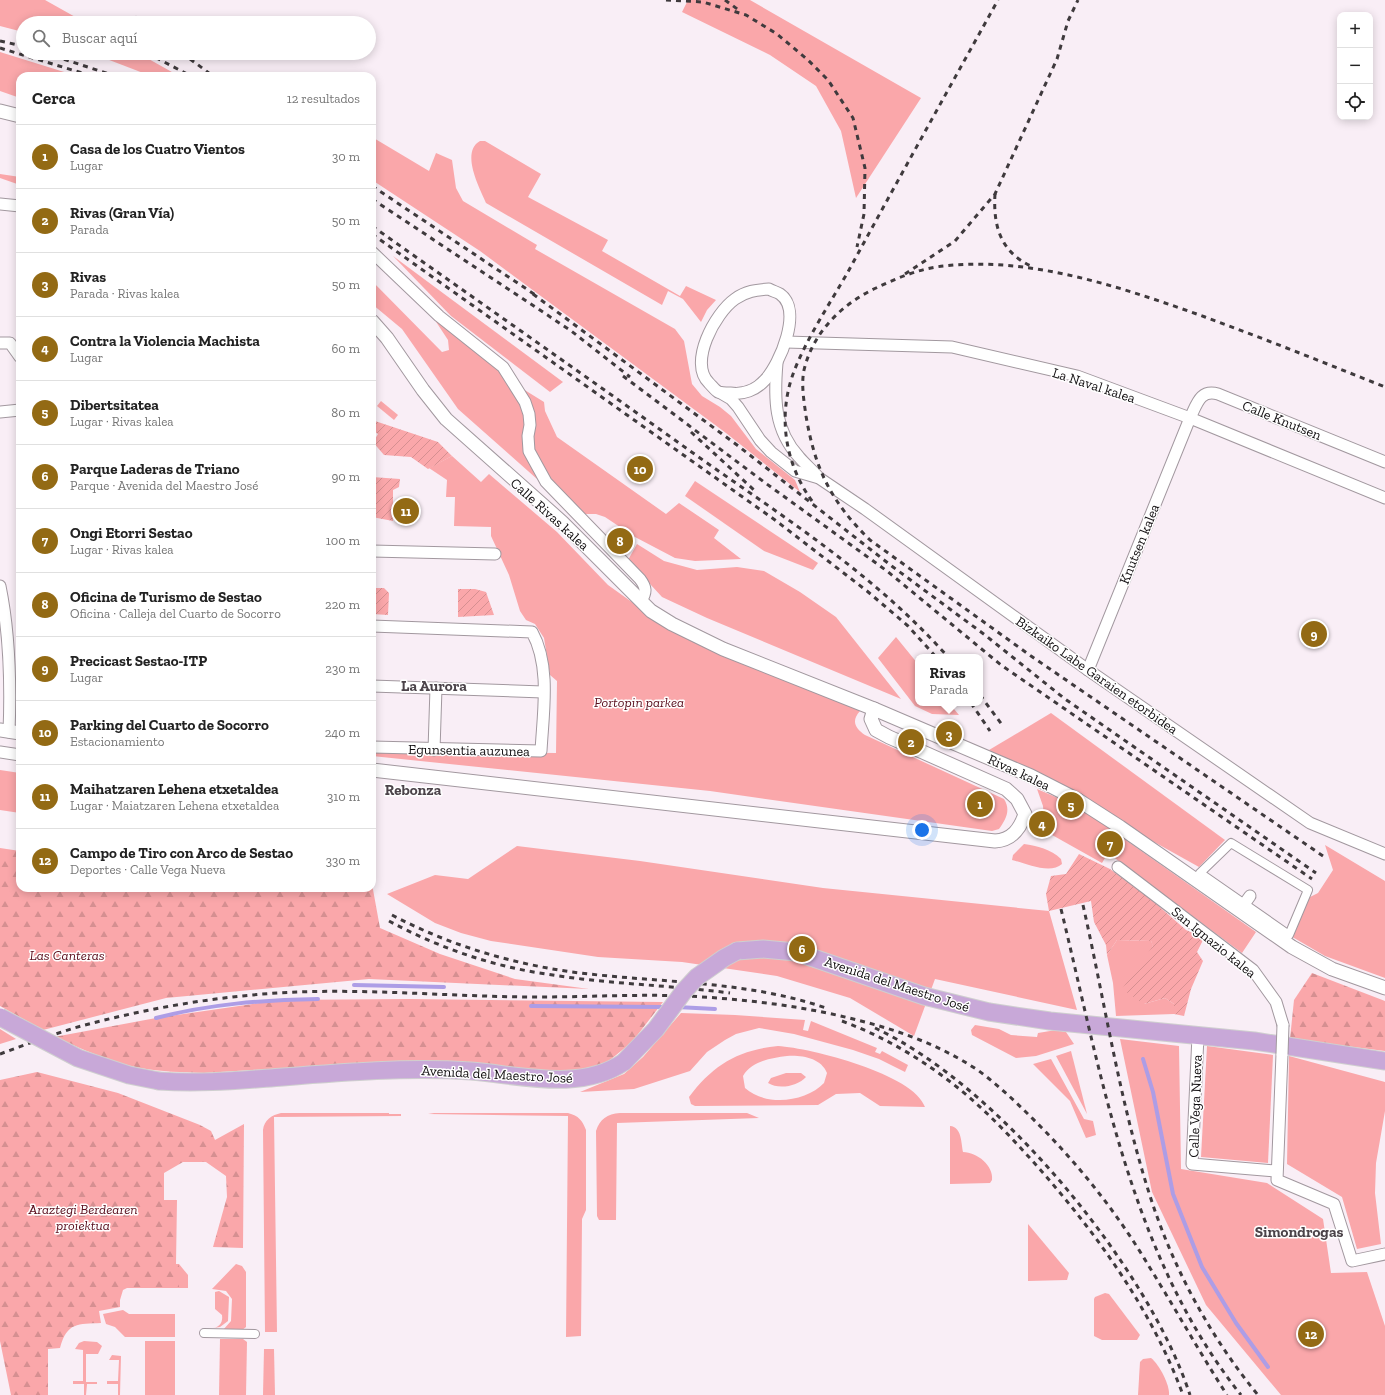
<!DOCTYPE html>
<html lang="es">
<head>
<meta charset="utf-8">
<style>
  :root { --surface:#fff; --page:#f2f2f2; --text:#222; --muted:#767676; --line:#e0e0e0; --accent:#936a14 }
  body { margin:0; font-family:"Zilla Slab",serif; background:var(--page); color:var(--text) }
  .controls { position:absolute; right:12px; top:12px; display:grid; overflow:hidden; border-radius:8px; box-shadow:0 2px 10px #0003 }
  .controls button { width:36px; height:36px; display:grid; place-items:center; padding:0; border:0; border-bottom:1px solid var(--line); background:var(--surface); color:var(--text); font:20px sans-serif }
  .you { position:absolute; left:922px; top:830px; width:14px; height:14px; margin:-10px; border:3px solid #fff; border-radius:50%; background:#1a73e8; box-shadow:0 0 0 6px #1a73e833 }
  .badge { display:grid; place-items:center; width:26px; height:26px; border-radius:50%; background:var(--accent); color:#fff; font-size:13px; font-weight:700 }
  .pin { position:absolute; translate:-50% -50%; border:2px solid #fff; box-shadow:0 1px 4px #0006 }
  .popup { position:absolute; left:915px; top:654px; width:68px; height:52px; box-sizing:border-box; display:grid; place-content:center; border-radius:8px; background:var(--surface); filter:drop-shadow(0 1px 3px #0005); font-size:13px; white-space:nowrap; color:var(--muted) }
  .popup b { font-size:15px; color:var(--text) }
  .popup::after { content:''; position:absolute; left:50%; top:100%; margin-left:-8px; border:8px solid transparent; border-top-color:var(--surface) }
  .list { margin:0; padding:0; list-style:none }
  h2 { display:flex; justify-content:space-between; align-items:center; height:52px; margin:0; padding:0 16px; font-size:17px }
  h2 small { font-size:13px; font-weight:400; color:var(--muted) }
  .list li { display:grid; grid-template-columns:26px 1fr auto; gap:12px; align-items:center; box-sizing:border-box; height:64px; padding:0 16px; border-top:1px solid var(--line) }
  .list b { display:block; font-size:15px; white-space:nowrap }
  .list p { margin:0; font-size:13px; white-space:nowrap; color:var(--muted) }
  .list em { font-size:13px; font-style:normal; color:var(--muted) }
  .icon { flex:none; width:22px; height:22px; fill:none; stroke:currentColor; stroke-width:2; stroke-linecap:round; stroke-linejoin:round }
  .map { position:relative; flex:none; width:1385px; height:1395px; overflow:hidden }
  .search { position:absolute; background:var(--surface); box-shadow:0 2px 10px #0003; left:16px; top:16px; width:360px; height:44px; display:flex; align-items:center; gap:10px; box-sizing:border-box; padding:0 14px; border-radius:22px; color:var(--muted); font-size:15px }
  .panel { position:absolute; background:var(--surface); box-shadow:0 2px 10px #0003; left:16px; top:72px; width:360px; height:820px; border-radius:12px }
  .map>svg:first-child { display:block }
  .green { fill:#faa7aa; fill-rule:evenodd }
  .forest { fill:url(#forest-firs) }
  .garden { fill:url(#garden-furrows) }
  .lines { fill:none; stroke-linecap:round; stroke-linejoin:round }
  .stream { stroke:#ad9de6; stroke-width:4 }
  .pedestrian-casing { stroke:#a2989f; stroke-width:10 }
  .minor-casing { stroke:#a2989f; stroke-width:13 }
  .tertiary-casing { stroke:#a2989f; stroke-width:15 }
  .primary-casing { stroke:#cfcfcf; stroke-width:19 }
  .pedestrian { stroke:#fff; stroke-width:8 }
  .minor { stroke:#fff; stroke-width:11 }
  .tertiary { stroke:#fff; stroke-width:13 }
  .primary { stroke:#c8a8d8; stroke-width:17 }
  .rail { stroke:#3f3a3d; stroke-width:3; stroke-dasharray:5 5; stroke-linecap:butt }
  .minor-bridge-casing { stroke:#a2989f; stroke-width:13; stroke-linecap:butt }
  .primary-bridge-casing { stroke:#cfcfcf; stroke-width:19; stroke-linecap:butt }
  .minor-bridge { stroke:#fff; stroke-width:11 }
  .primary-bridge { stroke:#c8a8d8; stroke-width:17 }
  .labels { text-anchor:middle; stroke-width:3; stroke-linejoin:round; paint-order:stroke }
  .street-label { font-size:14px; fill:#100d0f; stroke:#fff }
  .park-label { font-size:14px; font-style:italic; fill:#590c1b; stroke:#fff }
  .neighbourhood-label { font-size:15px; font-weight:bold; fill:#4b4349; stroke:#fff }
</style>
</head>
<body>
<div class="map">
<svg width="1385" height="1395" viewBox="0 0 1385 1395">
  <defs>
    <pattern id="forest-firs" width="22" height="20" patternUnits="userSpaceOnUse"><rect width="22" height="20" fill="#faa7aa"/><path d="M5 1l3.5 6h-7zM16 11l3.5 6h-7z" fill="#d58f91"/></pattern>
    <pattern id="garden-furrows" width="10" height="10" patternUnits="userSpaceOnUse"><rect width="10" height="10" fill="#faa7aa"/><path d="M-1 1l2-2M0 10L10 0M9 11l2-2" fill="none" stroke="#d58f91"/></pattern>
  </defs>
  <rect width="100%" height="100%" fill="#f9eef6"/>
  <g class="green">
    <path d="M0,0H45L86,23H23V32L0,26Z"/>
    <path d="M688,0H750L921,98L856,198L841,131L816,86L770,55L682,12Z"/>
    <path d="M0,52L77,76H20V98L0,91Z"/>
    <path d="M91,53H138L179,76H151Z"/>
    <path d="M372,137L429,171L436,153L452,160L456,188L463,201L537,245L535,249L675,329L684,341L692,384L702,396L720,407L731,416L756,449L795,480L800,492L726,433L480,251L372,180Z"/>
    <path d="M480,141H485L541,174L528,197L608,240L602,251L680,296L686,286L716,300L707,310L701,322L683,299L668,291L662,305L486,203C480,189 460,152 480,141Z"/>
    <path d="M0,174L20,177V185L0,178Z"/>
    <path d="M393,256L563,382L550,392L451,316Z"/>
    <path d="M372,281L442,352L449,350L448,340L427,308L499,371L521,402L526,418L525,453L537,479L458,409L402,329L372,304Z"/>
    <path d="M523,389L544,402L545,411L557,437L666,514L679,503L719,530L714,538L741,559L695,561L675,558L635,537L605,517L596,514H583C573,503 559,493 550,481C530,454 528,421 523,389Z"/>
    <path d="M381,401L398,415L394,420L377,406Z"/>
    <path d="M452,456L481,482L489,474L557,532L608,585L650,615L728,655L860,711C851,721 855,728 865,735L1004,799C1011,810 1006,819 999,829L992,831L710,791L372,756V751L556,753L557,681L550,675L544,638L535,624L526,620L520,611L509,575L491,536V527L454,526L455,497H446L447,480L429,468Z"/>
    <path d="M695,481L818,563L813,570L764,551L685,496Z"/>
    <path d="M637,544L664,561L697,570L737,567L764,571L800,592L836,617L901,699L707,618L662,597L628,560Z"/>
    <path d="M896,637L918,664V703H949L959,715L932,714L915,706L878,658Z"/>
    <path d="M1051,713L1225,840L1199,867L989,750Z"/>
    <path d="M0,770L20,773V813L0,810Z"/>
    <path d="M1037,789L1079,807L1256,932L1242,953L1108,853L1102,863L1045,831L1043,806Z"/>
    <path d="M1024,844C1037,846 1051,849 1061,859L1062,864C1050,875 1025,863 1012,860L1013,855Z"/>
    <path d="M1325,845L1385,881V978L1325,956L1289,935L1304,900L1318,893L1333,870Z"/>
    <path d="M517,846L640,861L823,888L1049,911L1077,1010L935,979L914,1036L850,998L777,976L682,962L598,957L491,941L461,933L435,923L387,894L435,875L468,879Z"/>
    <path d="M1117,940L1151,941L1153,945L1144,1004L1165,998L1174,1004V1014L1116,1016L1113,983L1107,955Z"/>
    <path d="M681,1013L735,1015L805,1020L803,1030L808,1031L811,1021L877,1048L875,1052L880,1054L882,1051L908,1065L905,1072L879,1059L853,1050L794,1034L759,1028L736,1034L725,1040L707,1052L690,1071L634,1089L580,1092L624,1074L643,1057Z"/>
    <path d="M975,1025L999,1029L1011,1035L1037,1037L1038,1033L1056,1030L1066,1032L1074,1044L1036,1056L1016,1058L972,1035L971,1030Z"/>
    <path d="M0,1029L16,1039L0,1044Z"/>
    <path d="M1120,1039L1179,1046L1181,1169L1267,1183L1323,1219L1331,1273L1367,1272L1385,1326V1395H1281L1206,1305L1152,1192Z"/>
    <path d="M778,1046C811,1048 914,1074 925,1107L880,1106L860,1093L836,1094L818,1105L695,1106L691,1104L689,1097C713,1065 738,1050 778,1046ZM787,1056C802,1055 821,1058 827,1073L824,1083C806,1102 766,1107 745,1088L743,1076C752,1061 771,1058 787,1056Z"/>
    <path d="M1207,1046L1273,1055L1268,1163L1201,1157Z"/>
    <path d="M1071,1051L1087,1114L1056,1056Z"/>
    <path d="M1289,1056L1385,1082V1111L1376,1163L1375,1193L1381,1244L1357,1249L1342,1197L1287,1164Z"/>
    <path d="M1051,1059L1084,1119L1093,1121L1096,1135L1086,1138L1070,1101L1033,1064Z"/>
    <path d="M786,1073H801L806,1077C798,1086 779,1090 768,1083L771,1078Z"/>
    <path d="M281,1113H389V1114H401V1116L274,1117L277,1332H265L263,1130C264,1120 272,1115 281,1113Z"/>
    <path d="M434,1113H568C579,1116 582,1120 586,1130V1210L582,1219L581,1336L566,1337L568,1116L428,1114Z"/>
    <path d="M620,1113H747L759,1118L617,1123L616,1220H599L597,1216L596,1131C600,1119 607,1114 620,1113Z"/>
    <path d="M950,1126C962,1127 961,1143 963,1152C977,1152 994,1166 992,1180L990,1183L950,1184Z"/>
    <path d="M1028,1224L1069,1273L1067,1280L1028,1281Z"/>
    <path d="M179,1264L188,1275V1288H179Z"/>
    <path d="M236,1264L242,1266L246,1272V1327L242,1330H223L231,1321L232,1299L226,1291L212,1289Z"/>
    <path d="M219,1291L229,1297L228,1321L220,1327L213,1328C220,1327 223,1322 222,1315L215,1309V1292Z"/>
    <path d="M1105,1293L1109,1294L1140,1335L1137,1340H1102L1094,1336V1299L1095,1297Z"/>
    <path d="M123,1310L129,1314H175V1337H125L115,1327L106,1324L103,1314Z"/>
    <path d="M220,1339H243L247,1342L246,1395H219Z"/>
    <path d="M84,1341L97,1342L102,1346L98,1354H86V1382H97V1384H87L86,1395H84V1384H73V1381H83V1350L75,1349L79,1343Z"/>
    <rect x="145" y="1341" width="30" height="54"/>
    <path d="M264,1349H274L275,1395H263Z"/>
    <path d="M112,1355L121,1356L120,1395H118V1384H107V1381H118L119,1360H109Z"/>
    <path d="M1151,1358C1159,1364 1170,1385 1169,1395H1138L1140,1362L1143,1359Z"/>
  </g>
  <g class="forest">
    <path d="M0,848L20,851V888H372V884L380,928L440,954L515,979L589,989L369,979L166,998L43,1030L0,1006Z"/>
    <path d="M1312,973L1385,1001V1051L1290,1039L1294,1000Z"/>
    <path d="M409,999L663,1002L632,1042L599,1069L557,1073L385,1062L204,1073C183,1072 161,1072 140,1068C110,1062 82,1049 54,1037L156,1018L280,1000Z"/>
    <path d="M37,1072L118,1093L200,1125L211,1131L215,1140L244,1124L243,1248L213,1247L227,1197L226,1176L206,1162H183L164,1173V1200H177L176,1264H179V1288H127L123,1290L120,1300V1307L99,1311L101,1323C78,1324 67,1322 60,1348L48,1349V1395H11L0,1341V1080Z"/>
  </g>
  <g class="garden">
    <path d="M372,420L438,442L452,456L428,469L411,457L384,455L372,441V437L375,439L378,434L372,430Z"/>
    <path d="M372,477L400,479L399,487L393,490V521L372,517Z"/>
    <path d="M372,588H384L389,593L388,615L372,614Z"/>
    <path d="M458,589H475L486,592L494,615L458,617Z"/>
    <path d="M1079,854L1110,869L1154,902L1186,930L1204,938L1197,952L1203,961L1191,989L1184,1016L1174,1014V1004L1165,998L1144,1004L1122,989L1153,946L1151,941L1117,940L1107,955L1106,945L1094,922L1091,901L1049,911L1046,894L1051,876L1066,874Z"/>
  </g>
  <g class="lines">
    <g class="stream">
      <path d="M354,985L444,987"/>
      <path d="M531,1006L666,1007"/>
      <path d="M677,1007L715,1009"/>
      <path d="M156,1018C210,1004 262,1000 318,999"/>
      <path d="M1143,1059L1153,1092L1173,1194L1202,1267L1236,1323L1268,1367"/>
    </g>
    <g class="pedestrian-casing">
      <g id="pedestrian">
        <path d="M1231,843L1308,890L1289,935L1200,873Z"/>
        <path d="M204,1333L255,1334"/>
      </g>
    </g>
    <g class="minor-casing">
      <g id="minor">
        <path d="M0,204L20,206"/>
        <path d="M372,252L439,316L503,367L525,402L529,414L530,425L528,436L529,451L546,482L640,579C646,587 647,592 641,601"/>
        <path d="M769,289C772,291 777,292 780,294C803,310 780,364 765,380C756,390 743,395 730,393C726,393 721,393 718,392C715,390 712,386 709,383C688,363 715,313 735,299C746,291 756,290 769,289Z"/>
        <path d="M786,342L952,347L1077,376L1190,418L1385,498"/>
        <path d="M0,343H10L20,357"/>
        <path d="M777,363C774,398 774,430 799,457C805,464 813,471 819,478"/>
        <path d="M719,392L731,399L738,407L760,440L771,452L795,471L819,478L865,509L1088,670L1310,823L1385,854"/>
        <path d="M0,412L20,410"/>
        <path d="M372,551L495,554"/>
        <path d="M0,586C10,635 11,682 9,732"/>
        <path d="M372,626L532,632C551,666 543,713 541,751L372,747"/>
        <path d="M1088,670L1190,418C1197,404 1200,389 1218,394L1385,462"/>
        <path d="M372,686L543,692"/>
        <path d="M434,750L436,688"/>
        <path d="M0,752L20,755"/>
        <path d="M1118,867L1253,970L1276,1002L1283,1025"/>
        <path d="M1240,910L1250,896"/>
        <path d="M1198,1036L1192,1164L1276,1171"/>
        <path d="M1282,1054L1277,1180L1334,1204L1352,1261L1385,1254"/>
      </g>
    </g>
    <g class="tertiary-casing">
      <g id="tertiary">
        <path d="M0,111L20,116"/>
        <path d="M372,321L387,338L423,390L446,419L562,522L651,611L672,624L723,649L874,709L1031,776L1078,800L1120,827L1292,947L1332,969L1385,988"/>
        <path d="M0,730L20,733"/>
        <path d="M372,770L995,841C1012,840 1020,829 1025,814L1017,799L1006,789L889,737L876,730L871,719L874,709"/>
      </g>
    </g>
    <g class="primary-casing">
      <g id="primary">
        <path d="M737,951L763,949L796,952L924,996L989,1012L1050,1021L1254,1041L1385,1061"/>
        <path d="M159,1081C201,1084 241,1080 283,1077C345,1072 408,1067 471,1071C520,1075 580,1092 624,1062"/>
      </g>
    </g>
    <use href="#pedestrian" class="pedestrian"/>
    <use href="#minor" class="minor"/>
    <use href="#tertiary" class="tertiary"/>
    <use href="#primary" class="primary"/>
    <g class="rail">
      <path d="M666,0L703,2L746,15L777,34L808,60L828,80L853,118L865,168L864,214L857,247"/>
      <path d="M725,0L740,11"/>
      <path d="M135,17L142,23"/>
      <path d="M89,22L91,23"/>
      <path d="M0,41L23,46"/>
      <path d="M0,48L92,76"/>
      <path d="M45,53L115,76"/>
      <path d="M147,53L191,76"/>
      <path d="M182,53L213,76"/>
      <path d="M372,186L537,296"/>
      <path d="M995,194C993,227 1001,253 1033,267"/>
      <path d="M372,199L570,330L630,377"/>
      <path d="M372,226C481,303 591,380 700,458C788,520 876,576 948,657"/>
      <path d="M372,234L775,520L867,591L908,626L936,657"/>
      <path d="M905,274L955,241L995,194L1057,59L1068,21L1078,0"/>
      <path d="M533,294L737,445L893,567L985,635L1065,699L1316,873"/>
      <path d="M623,376L764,482L887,571L1001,665L1312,879"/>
      <path d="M691,432L754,490"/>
      <path d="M812,501C789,469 780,430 788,392C795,355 830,304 849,270C898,180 948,90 998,0"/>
      <path d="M980,695L1003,726"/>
      <path d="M971,703L990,731"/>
      <path d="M1323,856L1031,656L870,540C831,502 815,469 806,416C804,401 801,385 804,370C813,332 842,304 876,288C897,278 921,268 944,266C1031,256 1124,288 1205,317C1265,339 1325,363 1385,387"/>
      <path d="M1083,905C1105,1003 1120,1104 1151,1199C1174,1270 1211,1338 1258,1395"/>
      <path d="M1061,909C1102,1077 1131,1257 1241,1395"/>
      <path d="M392,915C449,945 509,963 572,972C657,983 745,980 826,1008"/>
      <path d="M389,921C437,947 491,966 546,974C607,984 669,985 730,993"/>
      <path d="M842,1021C882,1036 919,1057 953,1084C984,1108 1011,1137 1037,1166C1097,1234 1152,1310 1183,1395"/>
      <path d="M875,1028C998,1085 1148,1266 1190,1395"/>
      <path d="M0,1054C24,1045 49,1036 74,1028C146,1008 223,995 297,992C378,989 458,997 538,997C588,997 638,994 687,996C741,999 796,1005 849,1018C895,1029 939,1044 979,1071C1002,1088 1022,1108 1042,1128C1083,1170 1120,1217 1150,1268C1176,1310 1200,1353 1227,1395"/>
    </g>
    <g class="minor-bridge-casing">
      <path id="minor-bridge" d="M1282,1054L1283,1025"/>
    </g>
    <g class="primary-bridge-casing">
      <g id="primary-bridge">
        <path d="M0,1017L78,1058L129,1075L159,1081"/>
        <path d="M624,1062L656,1029L684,991L697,977L724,958L737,951"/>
      </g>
    </g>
    <use href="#minor-bridge" class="minor-bridge"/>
    <use href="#primary-bridge" class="primary-bridge"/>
  </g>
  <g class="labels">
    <g class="street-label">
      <text transform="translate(1094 385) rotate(18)" y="5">La Naval kalea</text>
      <text transform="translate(1282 420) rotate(22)" y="5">Calle Knutsen</text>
      <text transform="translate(550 514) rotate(42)" y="5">Calle Rivas kalea</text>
      <text transform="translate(1139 544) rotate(-68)" y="5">Knutsen kalea</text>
      <text transform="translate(1097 675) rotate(35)" y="5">Bizkaiko Labe Garaien etorbidea</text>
      <text transform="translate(469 750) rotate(1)" y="5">Egunsentia auzunea</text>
      <text transform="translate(1019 772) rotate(25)" y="5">Rivas kalea</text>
      <text transform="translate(1214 942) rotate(39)" y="5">San Ignazio kalea</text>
      <text transform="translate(897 984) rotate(18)" y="5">Avenida del Maestro José</text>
      <text transform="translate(497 1074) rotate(3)" y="5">Avenida del Maestro José</text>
      <text transform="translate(1195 1106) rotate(-88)" y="5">Calle Vega Nueva</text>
    </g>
    <g class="park-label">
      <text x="639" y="707">Portopin parkea</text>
      <text x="67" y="960">Las Canteras</text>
      <text x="83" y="1214">Araztegi Berdearen<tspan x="83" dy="16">proiektua</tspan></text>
    </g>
    <g class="neighbourhood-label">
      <text x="434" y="691">La Aurora</text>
      <text x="413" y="795">Rebonza</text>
      <text x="1299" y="1237">Simondrogas</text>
    </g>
  </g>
</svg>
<div class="controls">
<button>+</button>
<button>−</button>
<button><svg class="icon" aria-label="locate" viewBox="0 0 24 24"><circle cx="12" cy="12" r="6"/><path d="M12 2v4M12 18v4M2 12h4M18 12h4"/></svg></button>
</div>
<div class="you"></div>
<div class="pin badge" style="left:980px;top:804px">1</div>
<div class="pin badge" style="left:911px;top:742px">2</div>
<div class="pin badge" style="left:949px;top:734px">3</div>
<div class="popup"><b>Rivas</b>Parada</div>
<div class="pin badge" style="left:1042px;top:824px">4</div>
<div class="pin badge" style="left:1071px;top:805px">5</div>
<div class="pin badge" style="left:802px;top:949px">6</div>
<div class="pin badge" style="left:1110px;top:844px">7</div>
<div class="pin badge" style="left:620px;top:541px">8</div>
<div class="pin badge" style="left:1314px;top:634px">9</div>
<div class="pin badge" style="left:640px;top:469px">10</div>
<div class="pin badge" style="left:406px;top:511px">11</div>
<div class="pin badge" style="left:1311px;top:1334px">12</div>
<div class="search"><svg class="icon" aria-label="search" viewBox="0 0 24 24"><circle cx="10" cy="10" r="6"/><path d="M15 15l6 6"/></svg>Buscar aquí</div>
<section class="panel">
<h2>Cerca<small>12 resultados</small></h2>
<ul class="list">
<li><span class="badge">1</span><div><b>Casa de los Cuatro Vientos</b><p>Lugar</p></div><em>30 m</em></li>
<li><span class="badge">2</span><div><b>Rivas (Gran Vía)</b><p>Parada</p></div><em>50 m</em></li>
<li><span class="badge">3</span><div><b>Rivas</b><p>Parada · Rivas kalea</p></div><em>50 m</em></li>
<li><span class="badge">4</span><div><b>Contra la Violencia Machista</b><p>Lugar</p></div><em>60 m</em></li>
<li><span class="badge">5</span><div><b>Dibertsitatea</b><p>Lugar · Rivas kalea</p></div><em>80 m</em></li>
<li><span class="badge">6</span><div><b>Parque Laderas de Triano</b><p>Parque · Avenida del Maestro José</p></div><em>90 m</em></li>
<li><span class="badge">7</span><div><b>Ongi Etorri Sestao</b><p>Lugar · Rivas kalea</p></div><em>100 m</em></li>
<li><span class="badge">8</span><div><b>Oficina de Turismo de Sestao</b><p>Oficina · Calleja del Cuarto de Socorro</p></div><em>220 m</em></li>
<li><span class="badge">9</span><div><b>Precicast Sestao-ITP</b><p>Lugar</p></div><em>230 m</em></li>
<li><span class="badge">10</span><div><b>Parking del Cuarto de Socorro</b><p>Estacionamiento</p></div><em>240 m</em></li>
<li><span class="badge">11</span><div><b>Maihatzaren Lehena etxetaldea</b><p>Lugar · Maiatzaren Lehena etxetaldea</p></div><em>310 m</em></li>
<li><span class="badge">12</span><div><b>Campo de Tiro con Arco de Sestao</b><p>Deportes · Calle Vega Nueva</p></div><em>330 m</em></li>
</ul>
</section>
</div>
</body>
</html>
